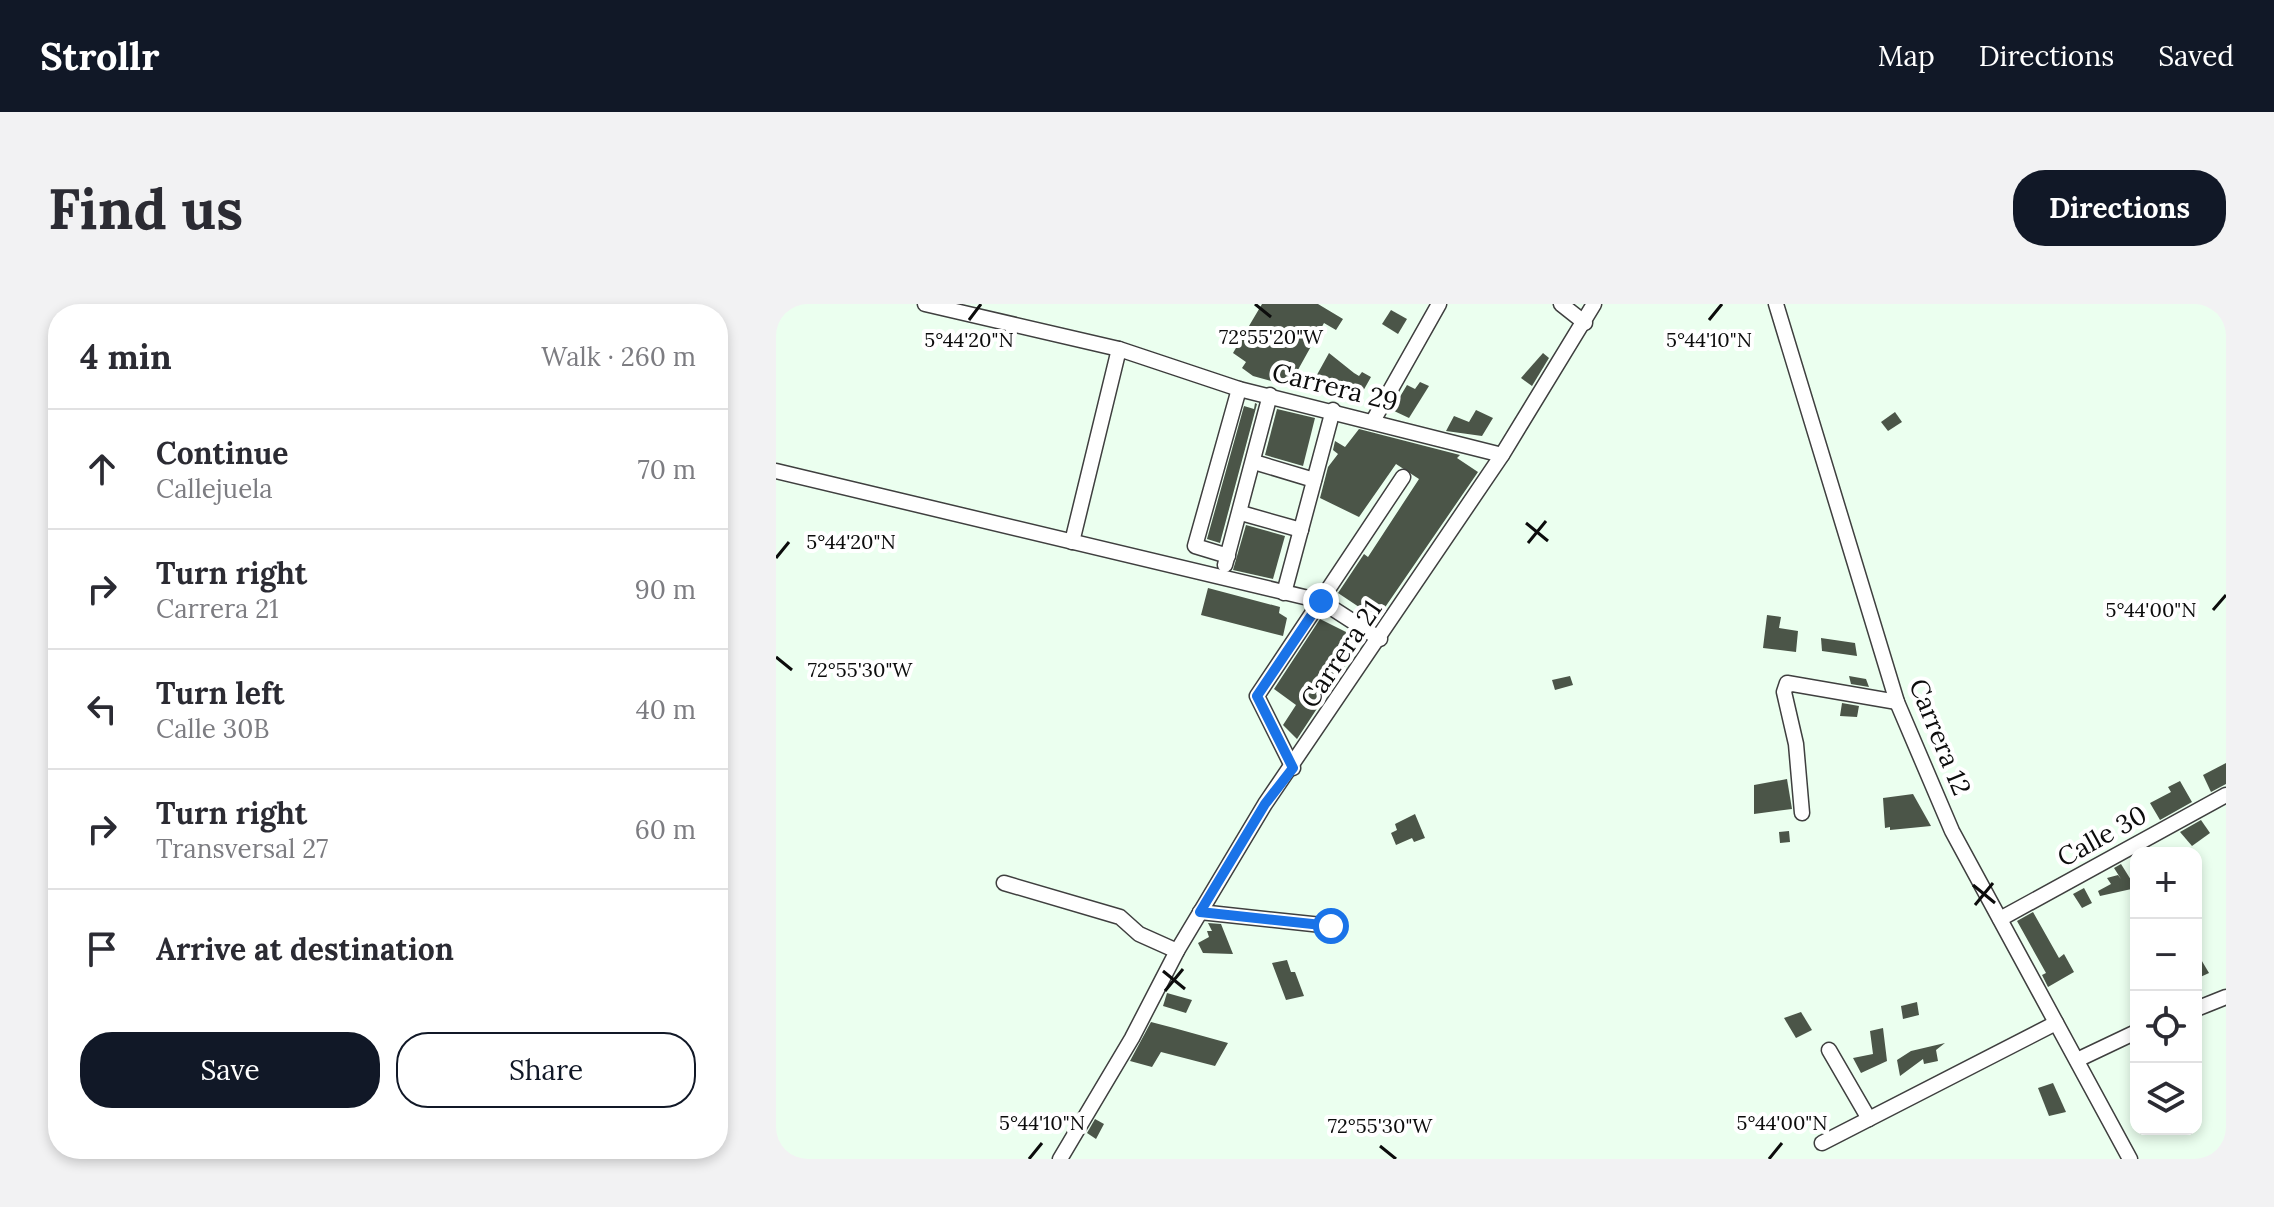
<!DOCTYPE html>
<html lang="en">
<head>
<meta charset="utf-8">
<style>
  :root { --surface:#fff; --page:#f2f2f3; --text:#2b2b33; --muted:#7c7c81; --line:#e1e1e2; --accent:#111827 }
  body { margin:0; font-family:Lora,serif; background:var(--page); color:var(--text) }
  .controls { position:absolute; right:24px; bottom:24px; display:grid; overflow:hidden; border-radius:16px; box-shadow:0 4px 12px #0003 }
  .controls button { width:72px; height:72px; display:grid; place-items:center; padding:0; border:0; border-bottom:2px solid var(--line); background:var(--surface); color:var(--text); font:40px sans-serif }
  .stop { position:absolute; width:24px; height:24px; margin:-18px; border:6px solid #1a73e8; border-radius:50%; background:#fff }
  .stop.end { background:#1a73e8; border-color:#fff; box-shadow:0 2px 8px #0008 }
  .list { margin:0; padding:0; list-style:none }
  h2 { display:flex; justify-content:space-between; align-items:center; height:104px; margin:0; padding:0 32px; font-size:34px }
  h2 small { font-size:26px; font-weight:400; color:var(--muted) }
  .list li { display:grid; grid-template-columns:52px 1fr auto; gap:24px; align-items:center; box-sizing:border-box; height:120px; padding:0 32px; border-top:2px solid var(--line) }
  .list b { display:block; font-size:30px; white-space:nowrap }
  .list p { margin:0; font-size:26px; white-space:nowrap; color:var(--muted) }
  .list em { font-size:26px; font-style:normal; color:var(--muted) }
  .actions { display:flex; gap:16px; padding:24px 32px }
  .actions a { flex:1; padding:18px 0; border:2px solid var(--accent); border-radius:32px; text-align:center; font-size:28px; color:var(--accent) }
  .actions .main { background:var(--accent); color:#fff }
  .icon { flex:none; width:44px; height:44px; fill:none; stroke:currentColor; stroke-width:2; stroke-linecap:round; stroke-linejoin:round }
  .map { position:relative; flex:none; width:1450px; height:855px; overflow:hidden; border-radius:32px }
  header { display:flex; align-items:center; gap:48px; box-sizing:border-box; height:112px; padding:0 40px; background:var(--accent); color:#fff }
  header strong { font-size:38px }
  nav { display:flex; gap:44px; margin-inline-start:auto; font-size:28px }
  .intro { display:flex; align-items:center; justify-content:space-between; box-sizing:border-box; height:192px; padding:0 48px }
  h1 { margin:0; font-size:56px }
  .button { padding:20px 36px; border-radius:32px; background:var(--accent); color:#fff; font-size:28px; font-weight:700 }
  main { display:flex; gap:48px; padding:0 48px }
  aside { flex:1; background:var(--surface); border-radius:32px; box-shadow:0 4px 12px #0003 }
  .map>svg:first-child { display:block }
  .building { fill:#4b5548 }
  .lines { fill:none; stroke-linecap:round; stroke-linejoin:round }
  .minor-casing { stroke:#3f3f3f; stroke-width:17 }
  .minor { stroke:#fff; stroke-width:14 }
  .route { stroke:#1a73e8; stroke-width:10 }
  .ticks { fill:none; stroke:#0c0c0c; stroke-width:3 }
  .labels { text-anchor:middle; stroke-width:8; stroke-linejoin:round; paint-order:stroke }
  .street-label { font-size:26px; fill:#0c0c0c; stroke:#fff }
  .ticks-label { font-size:20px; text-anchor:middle; fill:#0c0c0c; stroke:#fff; stroke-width:8; stroke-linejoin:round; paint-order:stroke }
</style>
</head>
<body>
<header>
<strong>Strollr</strong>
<nav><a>Map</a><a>Directions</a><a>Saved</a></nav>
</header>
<div class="intro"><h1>Find us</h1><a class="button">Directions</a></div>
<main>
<aside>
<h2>4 min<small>Walk · 260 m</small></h2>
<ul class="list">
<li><svg class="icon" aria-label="ahead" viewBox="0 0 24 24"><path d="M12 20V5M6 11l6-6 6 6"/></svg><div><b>Continue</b><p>Callejuela</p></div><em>70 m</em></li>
<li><svg class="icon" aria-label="right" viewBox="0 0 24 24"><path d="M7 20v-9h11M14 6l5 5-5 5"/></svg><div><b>Turn right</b><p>Carrera 21</p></div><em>90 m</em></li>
<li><svg class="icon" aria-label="left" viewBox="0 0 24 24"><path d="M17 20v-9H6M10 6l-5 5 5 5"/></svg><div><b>Turn left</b><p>Calle 30B</p></div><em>40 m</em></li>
<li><svg class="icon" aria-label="right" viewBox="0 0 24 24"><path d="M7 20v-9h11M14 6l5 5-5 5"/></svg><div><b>Turn right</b><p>Transversal 27</p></div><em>60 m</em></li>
<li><svg class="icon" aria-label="arrive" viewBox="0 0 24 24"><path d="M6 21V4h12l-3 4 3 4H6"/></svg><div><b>Arrive at destination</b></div></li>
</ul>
<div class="actions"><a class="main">Save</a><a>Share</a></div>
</aside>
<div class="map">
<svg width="1450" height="855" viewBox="0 0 1450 855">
  <rect width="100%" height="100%" fill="#ebffef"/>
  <g class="building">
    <path d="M486,0H542L567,15L560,26L548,19L513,82L477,72L466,64L470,58L457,49Z"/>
    <path d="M615,6L631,15L622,30L606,20Z"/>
    <path d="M553,49L578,69L583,72L586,68L595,73L582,96L554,81L552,88L546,83L542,89L537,78Z"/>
    <path d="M767,49L773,54L756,82L745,74Z"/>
    <path d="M644,78L653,82L633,114L616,106L631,81L639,85Z"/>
    <path d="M479,99L481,100L444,239L431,235L468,102L478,105Z"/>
    <path d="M501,105L539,114L527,162L489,151Z"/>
    <path d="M700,106L717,114L706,132L670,127L678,112L693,118Z"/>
    <path d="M1119,108L1126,118L1112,127L1105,118Z"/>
    <path d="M583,125L684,151L681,154L702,168L601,315L562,289L588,250L592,253L643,175L620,160L583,213L544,194L552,163L562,150L557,146L559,137L569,143Z"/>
    <path d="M470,221L509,232L497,275L457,266Z"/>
    <path d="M432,284L504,303L503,309L511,314L507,332L425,311Z"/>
    <path d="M991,311L1005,313L1003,324L1022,327L1020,348L987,344Z"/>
    <path d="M544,315L586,336L521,435L507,421L520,401L498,385Z"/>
    <path d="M1045,334L1079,339L1081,352L1046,347Z"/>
    <path d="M794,372L797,381L779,386L776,376Z"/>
    <path d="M1073,372L1090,375L1093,383L1075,380Z"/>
    <path d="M1066,399L1083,402L1081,413L1064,412Z"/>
    <path d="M1450,459V480L1435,488L1427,471Z"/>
    <path d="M1011,475L1016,505L978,510V481Z"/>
    <path d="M1404,477L1416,498L1384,516L1374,499L1395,488L1392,483Z"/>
    <path d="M1137,490L1155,522L1114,526V523L1109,524L1107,494Z"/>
    <path d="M639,510L649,534L638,538L636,534L620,541L615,529L621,526L619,520Z"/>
    <path d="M1425,516L1434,529L1416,542L1404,528Z"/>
    <path d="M1013,527L1014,538L1004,539L1003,528Z"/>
    <path d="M1345,560L1360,584L1324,592L1322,587L1335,580L1331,574L1342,571L1345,575L1338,564Z"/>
    <path d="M1308,584L1316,599L1306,604L1297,590Z"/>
    <path d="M1257,608L1283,654L1288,650L1298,668L1272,683L1266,671L1270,669L1241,617Z"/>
    <path d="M432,619L445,620L457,650L427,649L422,639L433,633L431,627H436Z"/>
    <path d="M1420,647L1433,669L1420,675Z"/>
    <path d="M511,656L515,668H519L528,692L510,696L496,659Z"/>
    <path d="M391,689L416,696L410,709L387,702Z"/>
    <path d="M1141,698L1143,711L1127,715L1125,702Z"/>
    <path d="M1025,708L1036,726L1020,734L1008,714Z"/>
    <path d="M375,718L398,724L452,739L439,762L385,748L376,763L354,757Z"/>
    <path d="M1107,724L1111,757L1085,769L1077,754L1097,750L1094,727Z"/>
    <path d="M1169,739L1160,746L1162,757L1148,760L1147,755L1124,772L1121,756L1135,747Z"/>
    <path d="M1277,779L1290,808L1273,812L1262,784Z"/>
    <path d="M319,815L328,820L320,835L311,829Z"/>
  </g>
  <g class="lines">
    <g class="minor-casing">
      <g id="minor">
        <path d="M149,0L343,45L463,85L726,151"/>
        <path d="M785,0L809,19"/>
        <path d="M1000,0L1121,398L1176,527L1354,855"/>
        <path d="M597,117L663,0"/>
        <path d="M478,158L538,176"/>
        <path d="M0,167L545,297L604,335"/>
        <path d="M465,209L525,226"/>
        <path d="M296,238L343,45"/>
        <path d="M452,252L419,242L463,85"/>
        <path d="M449,261L494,91"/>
        <path d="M508,289L557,106"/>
        <path d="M517,464L481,392L627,173"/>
        <path d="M1026,509L1020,440L1008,388L1011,379L1121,398"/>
        <path d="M228,579L344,613L363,630L401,647"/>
        <path d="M424,608L555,622"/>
        <path d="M1224,615L1450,491"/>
        <path d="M1420,705L1450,693"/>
        <path d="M1053,746L1093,815"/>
        <path d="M1301,756L1360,728"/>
        <path d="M1046,839L1280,719"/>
        <path d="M284,855L356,734L401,647L489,500L726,151L818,0"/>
      </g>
    </g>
    <use href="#minor" class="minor"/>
  </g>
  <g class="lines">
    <path class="route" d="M545,297L481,392L517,464L489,500L424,608L555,622"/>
  </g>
  <path class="ticks" d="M479,0L495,13M193,16L205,0M933,16L946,0M750,219L772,237M752,239L770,217M0,254L13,238M1437,306L1450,291M0,353L16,366M1197,581L1219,599M1199,601L1217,579M387,667L409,685M389,687L407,665M604,842L620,855M253,855L266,839M993,855L1006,839"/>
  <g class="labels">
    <g class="street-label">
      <text transform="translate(559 83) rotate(14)" y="9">Carrera 29</text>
      <text transform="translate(565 350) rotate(-56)" y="9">Carrera 21</text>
      <text transform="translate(1164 433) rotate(68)" y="9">Carrera 12</text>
      <text transform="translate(1326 532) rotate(-29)" y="9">Calle 30</text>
    </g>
  </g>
  <g class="ticks-label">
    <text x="495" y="40">72°55'20"W</text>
    <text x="193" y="43">5°44'20"N</text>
    <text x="933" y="43">5°44'10"N</text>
    <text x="75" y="245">5°44'20"N</text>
    <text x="1375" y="313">5°44'00"N</text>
    <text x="84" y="373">72°55'30"W</text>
    <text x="266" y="826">5°44'10"N</text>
    <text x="1006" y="826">5°44'00"N</text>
    <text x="604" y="829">72°55'30"W</text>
  </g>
</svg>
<div class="controls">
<button>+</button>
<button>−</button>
<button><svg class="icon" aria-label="locate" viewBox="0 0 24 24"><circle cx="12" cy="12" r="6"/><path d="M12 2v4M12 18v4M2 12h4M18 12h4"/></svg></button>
<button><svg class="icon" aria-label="layers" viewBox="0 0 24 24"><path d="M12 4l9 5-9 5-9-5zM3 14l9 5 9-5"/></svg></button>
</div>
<div class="stop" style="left:555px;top:622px"></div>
<div class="stop end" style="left:545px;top:297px"></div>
</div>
</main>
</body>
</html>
